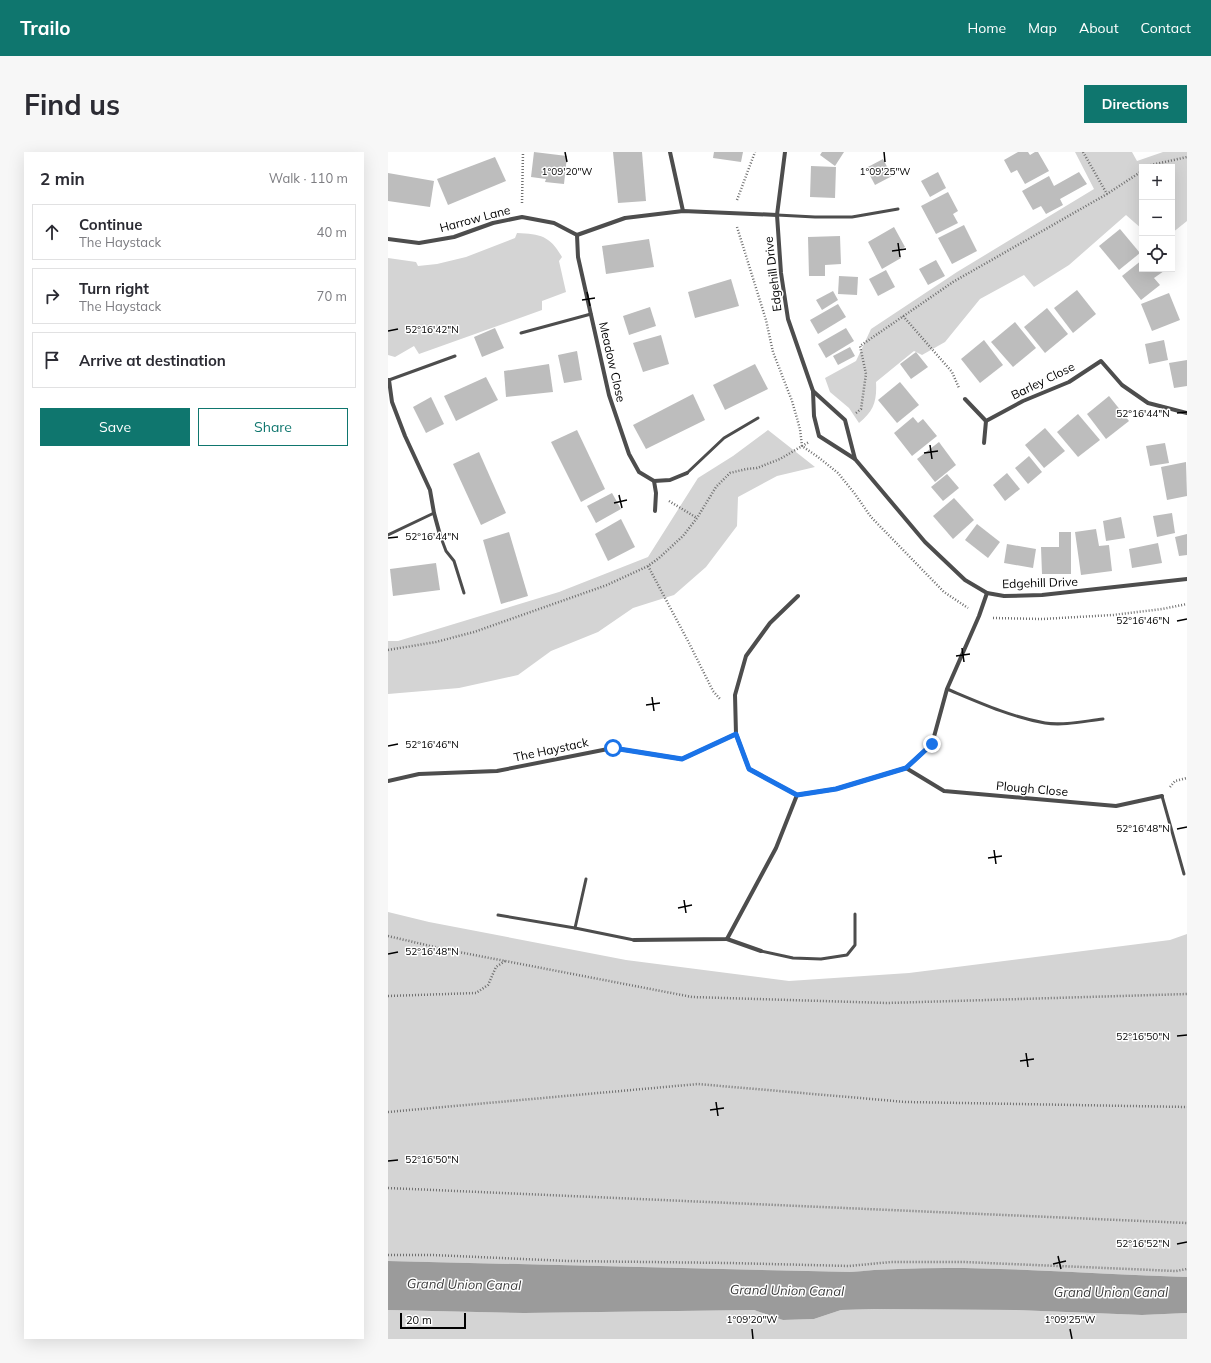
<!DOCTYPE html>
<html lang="en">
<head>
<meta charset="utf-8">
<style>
  :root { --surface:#fff; --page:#f7f7f7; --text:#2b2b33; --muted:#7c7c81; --line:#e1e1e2; --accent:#0f766e }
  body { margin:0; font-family:Mulish,sans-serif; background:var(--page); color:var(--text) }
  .controls { position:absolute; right:12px; top:12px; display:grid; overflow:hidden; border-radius:0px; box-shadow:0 4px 16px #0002 }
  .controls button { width:36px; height:36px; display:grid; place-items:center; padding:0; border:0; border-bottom:1px solid var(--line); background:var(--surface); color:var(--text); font:20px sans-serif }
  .scale { position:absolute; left:12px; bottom:10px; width:66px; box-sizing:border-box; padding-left:4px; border:2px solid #000; border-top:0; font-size:11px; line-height:14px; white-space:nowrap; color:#000; -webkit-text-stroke:3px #fff; paint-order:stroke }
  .stop { position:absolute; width:12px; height:12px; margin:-9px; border:3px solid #1a73e8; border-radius:50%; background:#fff }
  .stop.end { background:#1a73e8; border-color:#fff; box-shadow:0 1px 4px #0008 }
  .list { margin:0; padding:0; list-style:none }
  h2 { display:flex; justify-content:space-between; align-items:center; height:52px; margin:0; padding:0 16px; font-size:17px }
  h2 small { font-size:13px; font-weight:400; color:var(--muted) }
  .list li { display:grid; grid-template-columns:26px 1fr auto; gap:12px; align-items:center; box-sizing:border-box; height:56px; margin:0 8px 8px; padding:0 8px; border:1px solid var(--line); border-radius:0px }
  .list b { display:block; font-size:15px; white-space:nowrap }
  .list p { margin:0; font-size:13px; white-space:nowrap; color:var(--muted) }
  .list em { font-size:13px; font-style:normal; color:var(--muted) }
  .actions { display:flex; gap:8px; padding:12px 16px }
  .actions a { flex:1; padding:9px 0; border:1px solid var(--accent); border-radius:0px; text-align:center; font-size:14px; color:var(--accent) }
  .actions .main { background:var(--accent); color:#fff }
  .icon { flex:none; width:22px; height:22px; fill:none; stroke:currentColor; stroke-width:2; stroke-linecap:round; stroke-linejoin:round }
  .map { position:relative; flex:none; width:799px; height:1187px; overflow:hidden; border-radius:0px }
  header { display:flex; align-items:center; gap:24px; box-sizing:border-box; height:56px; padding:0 20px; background:var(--accent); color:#fff }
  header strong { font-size:19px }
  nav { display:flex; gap:22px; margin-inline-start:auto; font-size:14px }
  .intro { display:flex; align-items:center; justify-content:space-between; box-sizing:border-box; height:96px; padding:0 24px }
  h1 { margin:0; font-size:28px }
  .button { padding:10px 18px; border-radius:0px; background:var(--accent); color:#fff; font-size:14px; font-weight:700 }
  main { display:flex; gap:24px; padding:0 24px }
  aside { flex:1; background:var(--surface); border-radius:0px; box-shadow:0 4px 16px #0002 }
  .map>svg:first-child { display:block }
  .green { fill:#d4d4d4 }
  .water { fill:#9b9b9b }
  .building { fill:#bdbdbd }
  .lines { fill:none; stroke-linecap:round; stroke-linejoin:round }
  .path { stroke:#6f6f6f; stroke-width:2.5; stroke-dasharray:1 2; stroke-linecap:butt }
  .service { stroke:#4d4d4d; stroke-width:3 }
  .minor { stroke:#4d4d4d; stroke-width:4 }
  .route { stroke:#1a73e8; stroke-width:5 }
  .ticks { fill:none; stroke:#000; stroke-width:1.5 }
  .labels { text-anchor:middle; stroke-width:3; stroke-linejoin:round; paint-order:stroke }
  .street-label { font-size:12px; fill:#000; stroke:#fff }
  .water-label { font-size:13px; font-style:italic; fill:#3c3c3c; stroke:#fff }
  .ticks-label { font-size:10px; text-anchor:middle; fill:#000; stroke:#fff; stroke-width:3; stroke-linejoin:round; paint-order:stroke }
</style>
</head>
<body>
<header>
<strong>Trailo</strong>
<nav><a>Home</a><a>Map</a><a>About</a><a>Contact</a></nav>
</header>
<div class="intro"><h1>Find us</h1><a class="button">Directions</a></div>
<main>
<aside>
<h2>2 min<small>Walk · 110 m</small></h2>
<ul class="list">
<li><svg class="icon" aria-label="ahead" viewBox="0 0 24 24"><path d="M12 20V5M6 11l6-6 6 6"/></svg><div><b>Continue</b><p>The Haystack</p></div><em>40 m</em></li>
<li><svg class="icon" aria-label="right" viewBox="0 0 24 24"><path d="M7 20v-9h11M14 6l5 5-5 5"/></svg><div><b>Turn right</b><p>The Haystack</p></div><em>70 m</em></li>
<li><svg class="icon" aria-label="arrive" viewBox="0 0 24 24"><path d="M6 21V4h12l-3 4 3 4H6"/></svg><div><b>Arrive at destination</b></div></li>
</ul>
<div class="actions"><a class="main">Save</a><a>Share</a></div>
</aside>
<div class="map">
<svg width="799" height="1187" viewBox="0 0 799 1187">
  <rect width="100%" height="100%" fill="#fff"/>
  <g class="green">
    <path d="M687,0H744L749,9L775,0H799V69L784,81V15H754V77L738,63L681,113L646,135L636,123L592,147L557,190L534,203L526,199L488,230C489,249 486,259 471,271L461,256L442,240L437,226L468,209L483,177L569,120L706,37Z"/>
    <path d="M129,81C153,82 162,84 174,105L171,109L178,140L154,149V158L31,202L26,194L7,205L0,203V106L28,110L30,114L49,112L78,105L127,86Z"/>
    <path d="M380,278L427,315L389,324L350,345L349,374L318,415L286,443L245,456L210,480L163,499L130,523L71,536L0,542V489H10L171,440L260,405L310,326L345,304Z"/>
    <path d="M0,760L41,770L238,808L401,829L521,821L782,788L799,782V1125C686,1122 575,1110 462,1120L0,1109Z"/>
    <path d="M486,1157L627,1158L754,1163L799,1161V1187H0V1158L136,1161L366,1158L396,1168L426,1167L453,1158Z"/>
  </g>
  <path class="water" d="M0,1109L462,1120C576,1110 685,1122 799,1125V1161L754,1163L627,1158L486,1157L453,1158L426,1167L395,1168L366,1158L136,1161L0,1158Z"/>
  <g class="building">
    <path d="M146,0L179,4L176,32L157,30L158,27L143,25Z"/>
    <path d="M225,0H254L258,49L230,51Z"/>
    <path d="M326,0H355L353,10L325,6Z"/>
    <path d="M434,0H456L447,14L432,3Z"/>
    <path d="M630,0H640L642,3L647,0H650L661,19L637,32L629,18L623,21L616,8Z"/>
    <path d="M107,5L118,29L60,53L49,27Z"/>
    <path d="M495,7L504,24L487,33L478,16Z"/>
    <path d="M423,14L448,15L447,46L422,45Z"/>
    <path d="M550,20L558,36L542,45L533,29Z"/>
    <path d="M691,20L699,32L672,47L675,53L658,62L653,54L645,58L634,39L661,24L666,34Z"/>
    <path d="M0,21L46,29L42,55L0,49Z"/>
    <path d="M560,40L570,59L565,62L570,71L548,82L533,54Z"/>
    <path d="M576,73L589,99L564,112L550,86Z"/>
    <path d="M506,75L517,95L510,99L513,106L494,117L480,90Z"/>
    <path d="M732,77L752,101L731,118L711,94Z"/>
    <path d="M452,84L453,112L437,113V124H421L420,85Z"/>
    <path d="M261,87L266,115L218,122L214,94Z"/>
    <path d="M548,108L557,124L540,133L531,117Z"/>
    <path d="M754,108V117H774L776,119L766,126L772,133L753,148L734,124Z"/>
    <path d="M498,118L507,135L490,144L481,127Z"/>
    <path d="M451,124L470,125L469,143L450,142Z"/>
    <path d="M343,127L351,154L307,166L300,140Z"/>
    <path d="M689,138L708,162L685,181L666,156Z"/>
    <path d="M445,139L450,148L434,158L428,148Z"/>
    <path d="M781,141L792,168L764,179L753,152Z"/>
    <path d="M450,152L458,165L430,182L422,168Z"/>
    <path d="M262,155L268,174L241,183L235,164Z"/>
    <path d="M659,156L680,182L657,201L636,175Z"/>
    <path d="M627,170L648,196L625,215L603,190Z"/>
    <path d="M107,176L116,196L94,205L86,185Z"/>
    <path d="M458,176L466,189L438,206L430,192Z"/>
    <path d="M273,183L281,212L255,220L245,191Z"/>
    <path d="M596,188L615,213L592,231L573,207Z"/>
    <path d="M776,188L780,208L761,212L757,192Z"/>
    <path d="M462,195L467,204L450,213L445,204Z"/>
    <path d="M189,199L194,228L176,231L170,203Z"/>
    <path d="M528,200L540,215L523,227L512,212Z"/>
    <path d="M799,208V234L786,236L781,211Z"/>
    <path d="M161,212L165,240L118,245L116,219Z"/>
    <path d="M367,212L380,237L337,258L325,233Z"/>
    <path d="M98,225L110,248L68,269L56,244Z"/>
    <path d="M512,230L531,253L509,271L490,248Z"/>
    <path d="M305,242L317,268L258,297L245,273Z"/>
    <path d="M721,244L741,269L718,287L699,262Z"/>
    <path d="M43,245L56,272L38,281L25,255Z"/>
    <path d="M690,262L712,288L690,305L669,280Z"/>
    <path d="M525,265L530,271L535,267L549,284L524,304L506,281Z"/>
    <path d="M657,276L677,299L656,316L637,293Z"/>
    <path d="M189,278L217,337L193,350L163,290Z"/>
    <path d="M551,290L568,313L547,330L529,307Z"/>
    <path d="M777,291L781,311L762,314L758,294Z"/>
    <path d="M91,300L118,361L93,373L65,312Z"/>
    <path d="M641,304L654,320L640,332L627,316Z"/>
    <path d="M798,310L799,344L779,348L773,315Z"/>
    <path d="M619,321L632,337L617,349L605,333Z"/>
    <path d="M559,322L571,336L555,349L543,335Z"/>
    <path d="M224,341L233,357L208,371L199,354Z"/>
    <path d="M566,346L586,368L565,387L545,364Z"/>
    <path d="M784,361L787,381L769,385L765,364Z"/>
    <path d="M733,365L737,386L718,389L715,369Z"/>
    <path d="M233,367L247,395L220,409L207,382Z"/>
    <path d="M589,372L612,390L600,406L577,388Z"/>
    <path d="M708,377L711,394L721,393L724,419L693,423L687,380Z"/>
    <path d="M121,380L140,444L113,452L95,388Z"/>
    <path d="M671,380H683V422H654L653,395H671Z"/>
    <path d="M799,382V403L791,404L787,385Z"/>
    <path d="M770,391L774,411L744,416L741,397Z"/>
    <path d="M619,392L648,397L645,416L616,411Z"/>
    <path d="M48,411L52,438L5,444L2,417Z"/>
  </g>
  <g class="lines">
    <g class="path">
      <path d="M695,0L719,42"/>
      <path d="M760,15L763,13L799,5"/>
      <path d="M349,48L367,0"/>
      <path d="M134,51L135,0"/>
      <path d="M349,75L378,168L385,200L404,249L412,277L414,294L430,305L450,321L467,342L483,365L556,440L580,456"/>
      <path d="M515,164L564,220L571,236"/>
      <path d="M468,261L473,257L478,222L472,194L565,130L719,42L754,19"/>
      <path d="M281,349L309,366"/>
      <path d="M260,414L301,491L325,539L333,548"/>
      <path d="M605,466L654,467L725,463L774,457L799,452"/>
      <path d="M0,498L48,490L86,480L219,433L260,414L271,406L295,384L309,366L328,335L342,321L358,317L369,316L392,307L421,290"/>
      <path d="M782,635L787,629L799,626"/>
      <path d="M0,784L55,797L304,845L499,851L799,842"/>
      <path d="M0,844L88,841L100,833L108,815L117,809"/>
      <path d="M0,960L310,932L518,950L799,955"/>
      <path d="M0,1036L799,1071"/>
      <path d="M0,1103H45L180,1109L341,1111L461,1114L503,1110H576L788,1119L799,1117"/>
    </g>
    <g class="service">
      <path d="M389,63L427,65H464L510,57"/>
      <path d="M133,181L203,162"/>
      <path d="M1,228L67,204"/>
      <path d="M299,321L336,286L370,266"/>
      <path d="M0,383L46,361"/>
      <path d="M52,383L58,399L66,409L76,441"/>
      <path d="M559,537C590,550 623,565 657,571C676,574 697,569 715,567"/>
      <path d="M774,644L796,722"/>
      <path d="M110,763L187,776L246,788"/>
      <path d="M187,776L198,727"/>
      <path d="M373,799L405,806L433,807L459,803L467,793V762"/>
    </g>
    <g class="minor">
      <path d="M282,0L295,59"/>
      <path d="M397,0L389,63L393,121L400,167L425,239L457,268L467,307L537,390L577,428L599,441L616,444L654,443L799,427"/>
      <path d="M189,83L190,105L221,243L241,302L251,320L266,329L268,341L267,359"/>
      <path d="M0,87L31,91L66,85L105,71L134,65L166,71L189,83L237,66L295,59L389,63"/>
      <path d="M0,228H1L4,250L17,284L42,338L46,361L52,383"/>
      <path d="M425,239L426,264L431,284L467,307"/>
      <path d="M577,247L598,269L635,249L681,230L713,209L734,233L760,251L799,261"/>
      <path d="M596,291L598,269"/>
      <path d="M266,329L282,328L299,321"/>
      <path d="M410,444L382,471L358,504L347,543L348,582L361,617L409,643L448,637L518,616L544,592L559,537L591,464L599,441"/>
      <path d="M518,616L556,639L728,654L774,644"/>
      <path d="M0,629L31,622L109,619L225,596L294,607L348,582"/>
      <path d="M339,787L373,799"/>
      <path d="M246,788L339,787L388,696L409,643"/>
    </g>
  </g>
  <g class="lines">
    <path class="route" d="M225,596L294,607L348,582L361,617L409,643L448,637L518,616L544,592"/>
  </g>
  <path class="ticks" d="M177,0L179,10M496,0L497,10M510,91L512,105M504,99L518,97M199,140L202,154M194,148L207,146M0,179L10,177M789,261L799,260M542,293L544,307M536,301L550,299M231,343L234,356M226,351L239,348M0,386L10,385M789,469L799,467M574,496L576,510M568,504L582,502M264,545L266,559M258,553L272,551M0,594L10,592M789,677L799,675M606,698L608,712M600,706L614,704M296,748L298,761M290,756L304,753M0,802L10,800M789,884L799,883M638,901L640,915M632,909L646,907M328,950L330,964M322,958L336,956M0,1009L10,1008M789,1092L799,1090M670,1104L673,1117M665,1112L678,1109M364,1177L365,1187M682,1177L684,1187"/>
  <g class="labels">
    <g class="street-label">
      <text transform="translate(87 67) rotate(-15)" y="4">Harrow Lane</text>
      <text transform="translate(385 122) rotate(-97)" y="4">Edgehill Drive</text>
      <text transform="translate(224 210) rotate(77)" y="4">Meadow Close</text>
      <text transform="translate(655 229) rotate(-26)" y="4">Barley Close</text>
      <text transform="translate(652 431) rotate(-2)" y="4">Edgehill Drive</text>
      <text transform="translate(163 598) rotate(-12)" y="4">The Haystack</text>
      <text transform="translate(644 637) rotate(5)" y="4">Plough Close</text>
    </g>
    <g class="water-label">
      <text transform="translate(76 1132) rotate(1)" y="5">Grand Union Canal</text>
      <text transform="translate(399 1138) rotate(1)" y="5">Grand Union Canal</text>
      <text x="723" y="1145">Grand Union Canal</text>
    </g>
  </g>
  <g class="ticks-label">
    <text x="179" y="23">1°09'20"W</text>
    <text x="497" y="23">1°09'25"W</text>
    <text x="44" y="181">52°16'42"N</text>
    <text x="755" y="265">52°16'44"N</text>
    <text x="44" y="388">52°16'44"N</text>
    <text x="755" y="472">52°16'46"N</text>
    <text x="44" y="596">52°16'46"N</text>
    <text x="755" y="680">52°16'48"N</text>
    <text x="44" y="803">52°16'48"N</text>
    <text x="755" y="888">52°16'50"N</text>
    <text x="44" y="1011">52°16'50"N</text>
    <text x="755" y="1095">52°16'52"N</text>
    <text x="364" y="1171">1°09'20"W</text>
    <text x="682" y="1171">1°09'25"W</text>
  </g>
</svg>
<div class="controls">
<button>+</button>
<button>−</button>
<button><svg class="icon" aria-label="locate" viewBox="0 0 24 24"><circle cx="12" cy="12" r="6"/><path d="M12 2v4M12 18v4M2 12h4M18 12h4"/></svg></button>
</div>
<div class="scale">20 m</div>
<div class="stop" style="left:225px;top:596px"></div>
<div class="stop end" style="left:544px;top:592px"></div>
</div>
</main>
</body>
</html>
